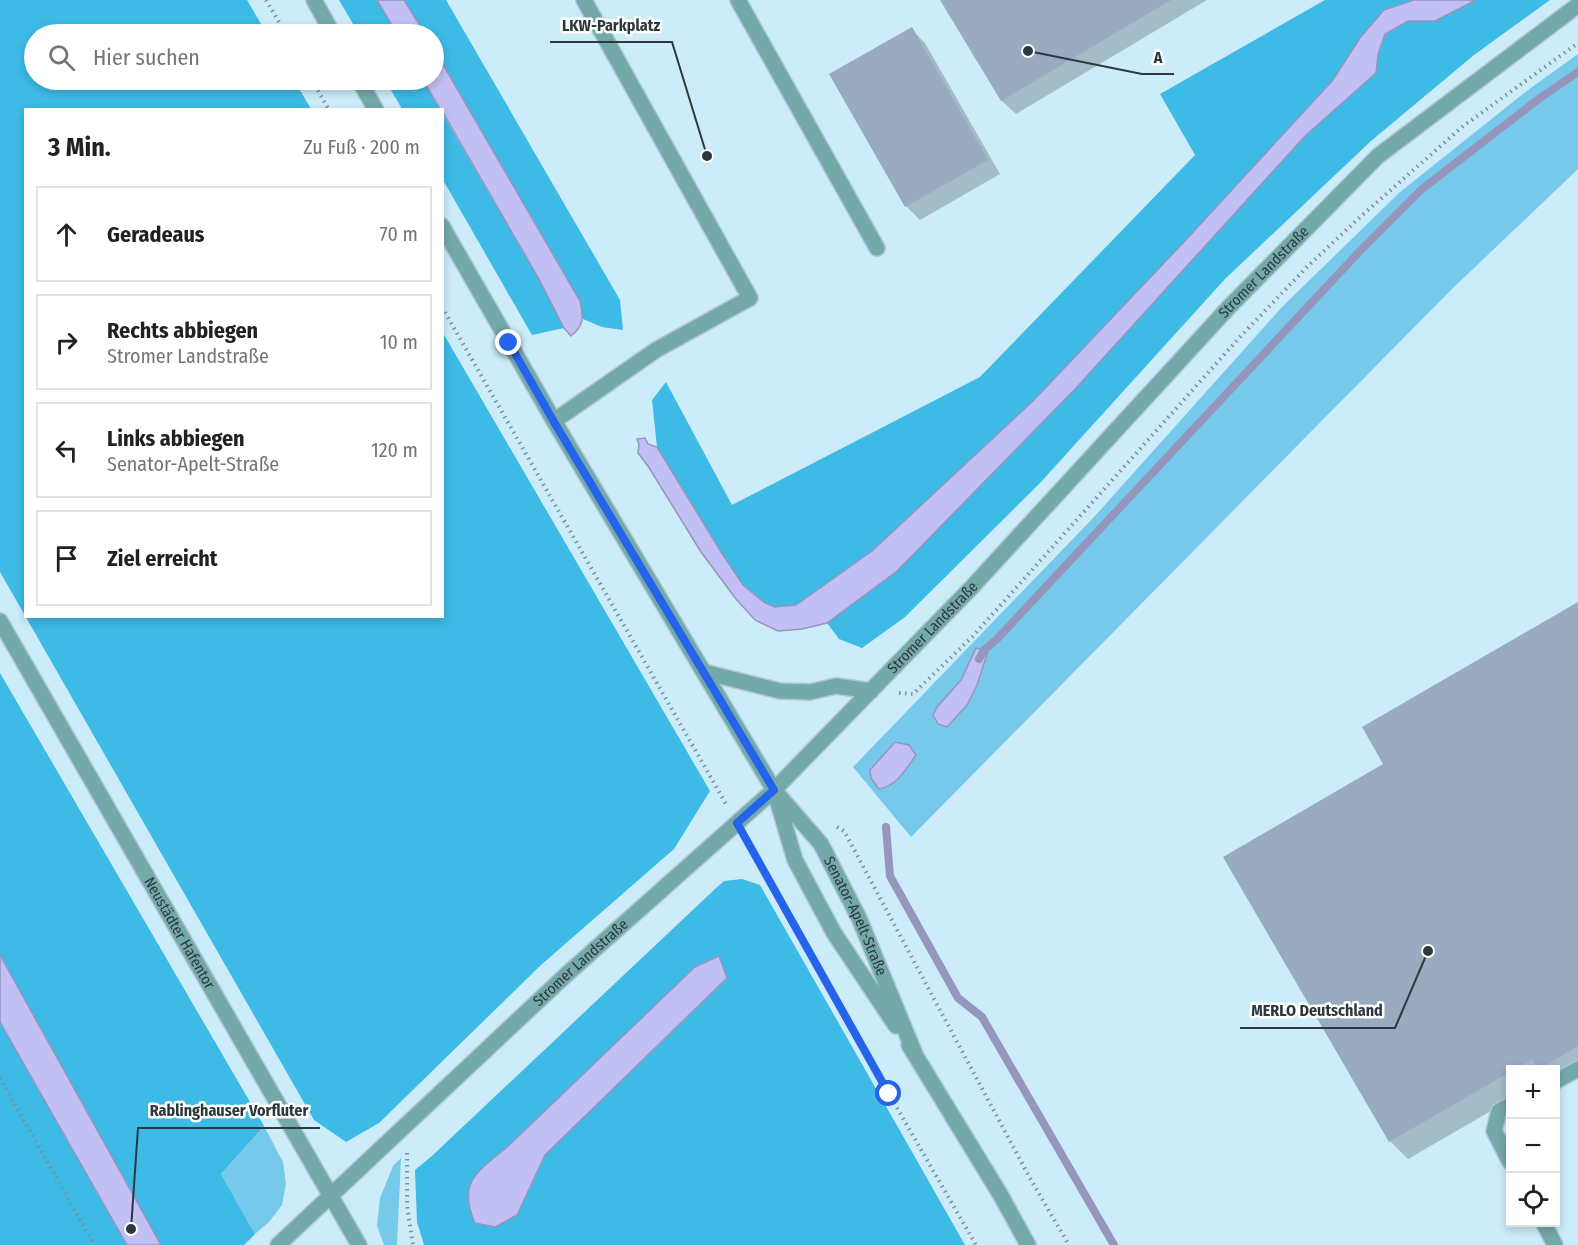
<!DOCTYPE html>
<html lang="de">
<head>
<meta charset="utf-8">
<style>
  :root { --surface:#fff; --page:#f2f2f2; --text:#202124; --muted:#757577; --line:#e0e0e0 }
  body { margin:0; font-family:"Fira Sans Condensed",sans-serif; background:var(--page); color:var(--text) }
  .controls { position:absolute; right:18px; bottom:18px; display:grid; overflow:hidden; border-radius:0px; box-shadow:0 3px 9px #0003 }
  .controls button { width:54px; height:54px; display:grid; place-items:center; padding:0; border:0; border-bottom:2px solid var(--line); background:var(--surface); color:var(--text); font:30px sans-serif }
  .stop { position:absolute; width:18px; height:18px; margin:-14px; border:4px solid #2563eb; border-radius:50%; background:#fff }
  .stop.end { background:#2563eb; border-color:#fff; box-shadow:0 2px 6px #0008 }
  .list { margin:0; padding:0; list-style:none }
  h2 { display:flex; justify-content:space-between; align-items:center; height:78px; margin:0; padding:0 24px; font-size:26px }
  h2 small { font-size:20px; font-weight:400; color:var(--muted) }
  .list li { display:grid; grid-template-columns:39px 1fr auto; gap:18px; align-items:center; box-sizing:border-box; height:96px; margin:0 12px 12px; padding:0 12px; border:2px solid var(--line); border-radius:0px }
  .list b { display:block; font-size:22px; white-space:nowrap }
  .list p { margin:0; font-size:20px; white-space:nowrap; color:var(--muted) }
  .list em { font-size:20px; font-style:normal; color:var(--muted) }
  .icon { flex:none; width:33px; height:33px; fill:none; stroke:currentColor; stroke-width:2; stroke-linecap:round; stroke-linejoin:round }
  .map { position:relative; flex:none; width:1578px; height:1245px; overflow:hidden }
  .search { position:absolute; background:var(--surface); box-shadow:0 3px 9px #0003; left:24px; top:24px; width:420px; height:66px; display:flex; align-items:center; gap:15px; box-sizing:border-box; padding:0 21px; border-radius:33px; color:var(--muted); font-size:22px }
  .panel { position:absolute; background:var(--surface); box-shadow:0 3px 9px #0003; left:24px; top:108px; width:420px; height:510px; border-radius:0px }
  .map>svg:first-child { display:block }
  .green { fill:#77c9eb }
  .forest { fill:#3dbae6; fill-rule:evenodd }
  .water { fill:#c2bff4; stroke:#9596bd; stroke-width:1.5 }
  .shadow { fill:#0003 }
  .lines { fill:none; stroke-linecap:round; stroke-linejoin:round }
  .stream { stroke:#9596bd; stroke-width:8 }
  .building { fill:#9aaac1 }
  .minor-casing { stroke:#adc8d4; stroke-width:18 }
  .path { stroke:#7b9099; stroke-width:4; stroke-dasharray:1.5 4.5; stroke-linecap:butt }
  .minor { stroke:#74a9a9; stroke-width:15 }
  .route { stroke:#2563eb; stroke-width:8 }
  .labels { text-anchor:middle; stroke-width:5; stroke-linejoin:round; paint-order:stroke }
  .street-label { font-size:15px; fill:#2c383d; stroke:#fff }
  .leader { fill:none; stroke:#2c383d; stroke-width:2 }
  .callout-dot { fill:#2c383d; stroke:#fff; stroke-width:2 }
  .callout-label { font-size:16px; text-anchor:middle; font-weight:bold; fill:#2c383d; stroke:#fff; stroke-width:5; stroke-linejoin:round; paint-order:stroke }
</style>
</head>
<body>
<div class="map">
<svg width="1578" height="1245" viewBox="0 0 1578 1245">
  <rect width="100%" height="100%" fill="#cdecfa"/>
  <g class="green">
    <path d="M1578,54V169L1451,290L911,837L853,767L1094,517L1282,307L1400,192L1528,90Z"/>
    <path d="M264,1126L283,1162L286,1184L282,1205L269,1222L255,1234L221,1174Z"/>
    <path d="M401,1158L397,1245H384L377,1226L380,1198L393,1166Z"/>
  </g>
  <g class="forest">
    <path d="M0,0H247L267,34H34V80H294L311,109L26,110V616H442L443,333L710,791L674,849L541,965L379,1123L346,1142L314,1120L0,572Z"/>
    <path d="M339,0H377L397,34H359Z"/>
    <path d="M404,0H446L620,300L623,330L602,327L583,319L580,301L434,49V34H425Z"/>
    <path d="M1325,0H1414L1384,10L1360,38L1333,80L1184,242L1034,400L872,551L796,605L775,607L765,603L743,585L721,552L657,447L652,400L666,382L732,505L980,377L1195,155L1160,94Z"/>
    <path d="M1476,0H1550L1474,55L1371,141L1225,279L1040,483L905,617L862,648L839,639L827,623L897,571L1076,388L1305,136L1376,73L1378,54L1385,35L1408,21H1435Z"/>
    <path d="M385,80H423L440,109H402Z"/>
    <path d="M442,113L539,279L564,328L532,335L443,180Z"/>
    <path d="M0,673L264,1126L221,1174L255,1234L244,1245H0Z"/>
    <path d="M742,879L760,885L965,1245H424L417,1222L415,1170L433,1155L715,889L724,881ZM727,979L545,1155L529,1191L484,1166Z"/>
  </g>
  <g class="water">
    <path d="M377,0H404L425,34H397Z"/>
    <path d="M1414,0H1476L1435,21H1408L1385,34L1378,54L1376,73L1305,136L1076,388L897,571L827,623L802,629L778,631L755,620L736,599L701,552L648,466L638,453L639,444L637,439L645,438L648,444L657,447L721,552L743,585L765,603L775,607L796,605L872,551L1034,400L1184,242L1333,80L1360,38L1384,10Z"/>
    <path d="M434,49L580,301C583,316 585,325 571,336L564,328L539,279L443,113L442,110L440,109L423,80H434Z"/>
    <path d="M976,648L988,651L977,685L967,705L947,727L938,724L933,715L937,707L961,680Z"/>
    <path d="M895,742L909,745L916,755C906,769 897,786 879,789L871,778L870,770Z"/>
    <path d="M0,955L161,1245H127L0,1022Z"/>
    <path d="M719,956L727,978L545,1155L517,1215L495,1227L475,1223C458,1184 475,1173 505,1149L695,967Z"/>
  </g>
  <g class="shadow">
    <path d="M942,0H1207L1016,114L1002,101Z"/>
    <path d="M911,29L925,43L1000,174L920,220L906,206L832,74Z"/>
    <path d="M1578,604V1075L1556,1085V1070H1510V1100L1408,1159L1390,1141L1385,765Z"/>
  </g>
  <g class="lines">
    <g class="stream">
      <path d="M979,659L984,650L997,639L1360,251L1422,189L1540,98L1578,72"/>
      <path d="M886,827L890,876L958,998L982,1017L1114,1245"/>
    </g>
  </g>
  <g class="building">
    <path d="M940,0H1171L1001,101Z"/>
    <path d="M912,27L988,160L905,207L829,74Z"/>
    <path d="M1578,602V1046L1538,1070L1532,1059L1514,1070H1510V1072L1389,1142L1223,857L1383,764L1362,727Z"/>
  </g>
  <g class="lines">
    <g class="minor-casing">
      <g id="minor">
        <path d="M314,0L333,34"/>
        <path d="M738,0L877,248"/>
        <path d="M359,80L376,110"/>
        <path id="s1" d="M442,226L554,421L774,790L821,844L859,918L915,1054"/>
        <path d="M554,421L656,350L750,298L584,0"/>
        <path id="s2" d="M0,621L359,1245"/>
        <path d="M704,672L780,691L810,692L836,686L871,691"/>
        <path d="M776,796L795,860L834,933L896,1026"/>
        <path d="M909,1045L1000,1194L1028,1245"/>
        <path d="M1556,1081L1578,1069"/>
        <path d="M1510,1105L1499,1111L1494,1131L1510,1162"/>
        <path d="M1543,1222L1555,1245"/>
        <path id="s3" d="M278,1245L567,974L774,790L972,587L1230,306L1378,156L1578,5"/>
      </g>
    </g>
    <g class="path">
      <path d="M266,0L286,34"/>
      <path d="M312,80L329,110"/>
      <path d="M442,307L726,804"/>
      <path d="M899,693L913,694L974,635L1239,338L1307,267L1358,219L1462,127L1578,43"/>
      <path d="M837,827L844,831L850,842L1031,1180L1069,1245"/>
      <path d="M747,841L889,1094L976,1245"/>
      <path d="M0,1078L92,1241V1245"/>
      <path d="M407,1153V1206L413,1245"/>
    </g>
    <use href="#minor" class="minor"/>
  </g>
  <g class="lines">
    <path class="route" d="M509,343L554,422L774,790L737,823L889,1094"/>
  </g>
  <g class="labels">
    <g class="street-label">
      <text dy="5" stroke="none"><textPath href="#s3" startOffset="1386">Stromer Landstraße</textPath></text>
      <text dy="5" stroke="none"><textPath href="#s3" startOffset="900">Stromer Landstraße</textPath></text>
      <text dy="5" stroke="none"><textPath href="#s1" startOffset="806">Senator-Apelt-Straße</textPath></text>
      <text dy="5" stroke="none"><textPath href="#s2" startOffset="360">Neustädter Hafentor</textPath></text>
      <text dy="5" stroke="none"><textPath href="#s3" startOffset="414">Stromer Landstraße</textPath></text>
    </g>
  </g>
  <path class="leader" d="M707 156L672 42H550M1028 51L1142 74H1174M1428 951L1395 1028H1240M131 1229L138 1128H320"/>
  <g class="callout-dot">
    <circle cx="707" cy="156" r="6"/>
    <circle cx="1028" cy="51" r="6"/>
    <circle cx="1428" cy="951" r="6"/>
    <circle cx="131" cy="1229" r="6"/>
  </g>
  <g class="callout-label">
    <text x="611" y="31">LKW-Parkplatz</text>
    <text x="1158" y="63">A</text>
    <text x="1317" y="1016">MERLO Deutschland</text>
    <text x="229" y="1116">Rablinghauser Vorfluter</text>
  </g>
</svg>
<div class="controls">
<button>+</button>
<button>−</button>
<button><svg class="icon" aria-label="locate" viewBox="0 0 24 24"><circle cx="12" cy="12" r="6"/><path d="M12 2v4M12 18v4M2 12h4M18 12h4"/></svg></button>
</div>
<div class="stop" style="left:889px;top:1094px"></div>
<div class="stop end" style="left:509px;top:343px"></div>
<div class="search"><svg class="icon" aria-label="search" viewBox="0 0 24 24"><circle cx="10" cy="10" r="6"/><path d="M15 15l6 6"/></svg>Hier suchen</div>
<section class="panel">
<h2>3 Min.<small>Zu Fuß · 200 m</small></h2>
<ul class="list">
<li><svg class="icon" aria-label="ahead" viewBox="0 0 24 24"><path d="M12 20V5M6 11l6-6 6 6"/></svg><div><b>Geradeaus</b></div><em>70 m</em></li>
<li><svg class="icon" aria-label="right" viewBox="0 0 24 24"><path d="M7 20v-9h11M14 6l5 5-5 5"/></svg><div><b>Rechts abbiegen</b><p>Stromer Landstraße</p></div><em>10 m</em></li>
<li><svg class="icon" aria-label="left" viewBox="0 0 24 24"><path d="M17 20v-9H6M10 6l-5 5 5 5"/></svg><div><b>Links abbiegen</b><p>Senator-Apelt-Straße</p></div><em>120 m</em></li>
<li><svg class="icon" aria-label="arrive" viewBox="0 0 24 24"><path d="M6 21V4h12l-3 4 3 4H6"/></svg><div><b>Ziel erreicht</b></div></li>
</ul>
</section>
</div>
</body>
</html>
